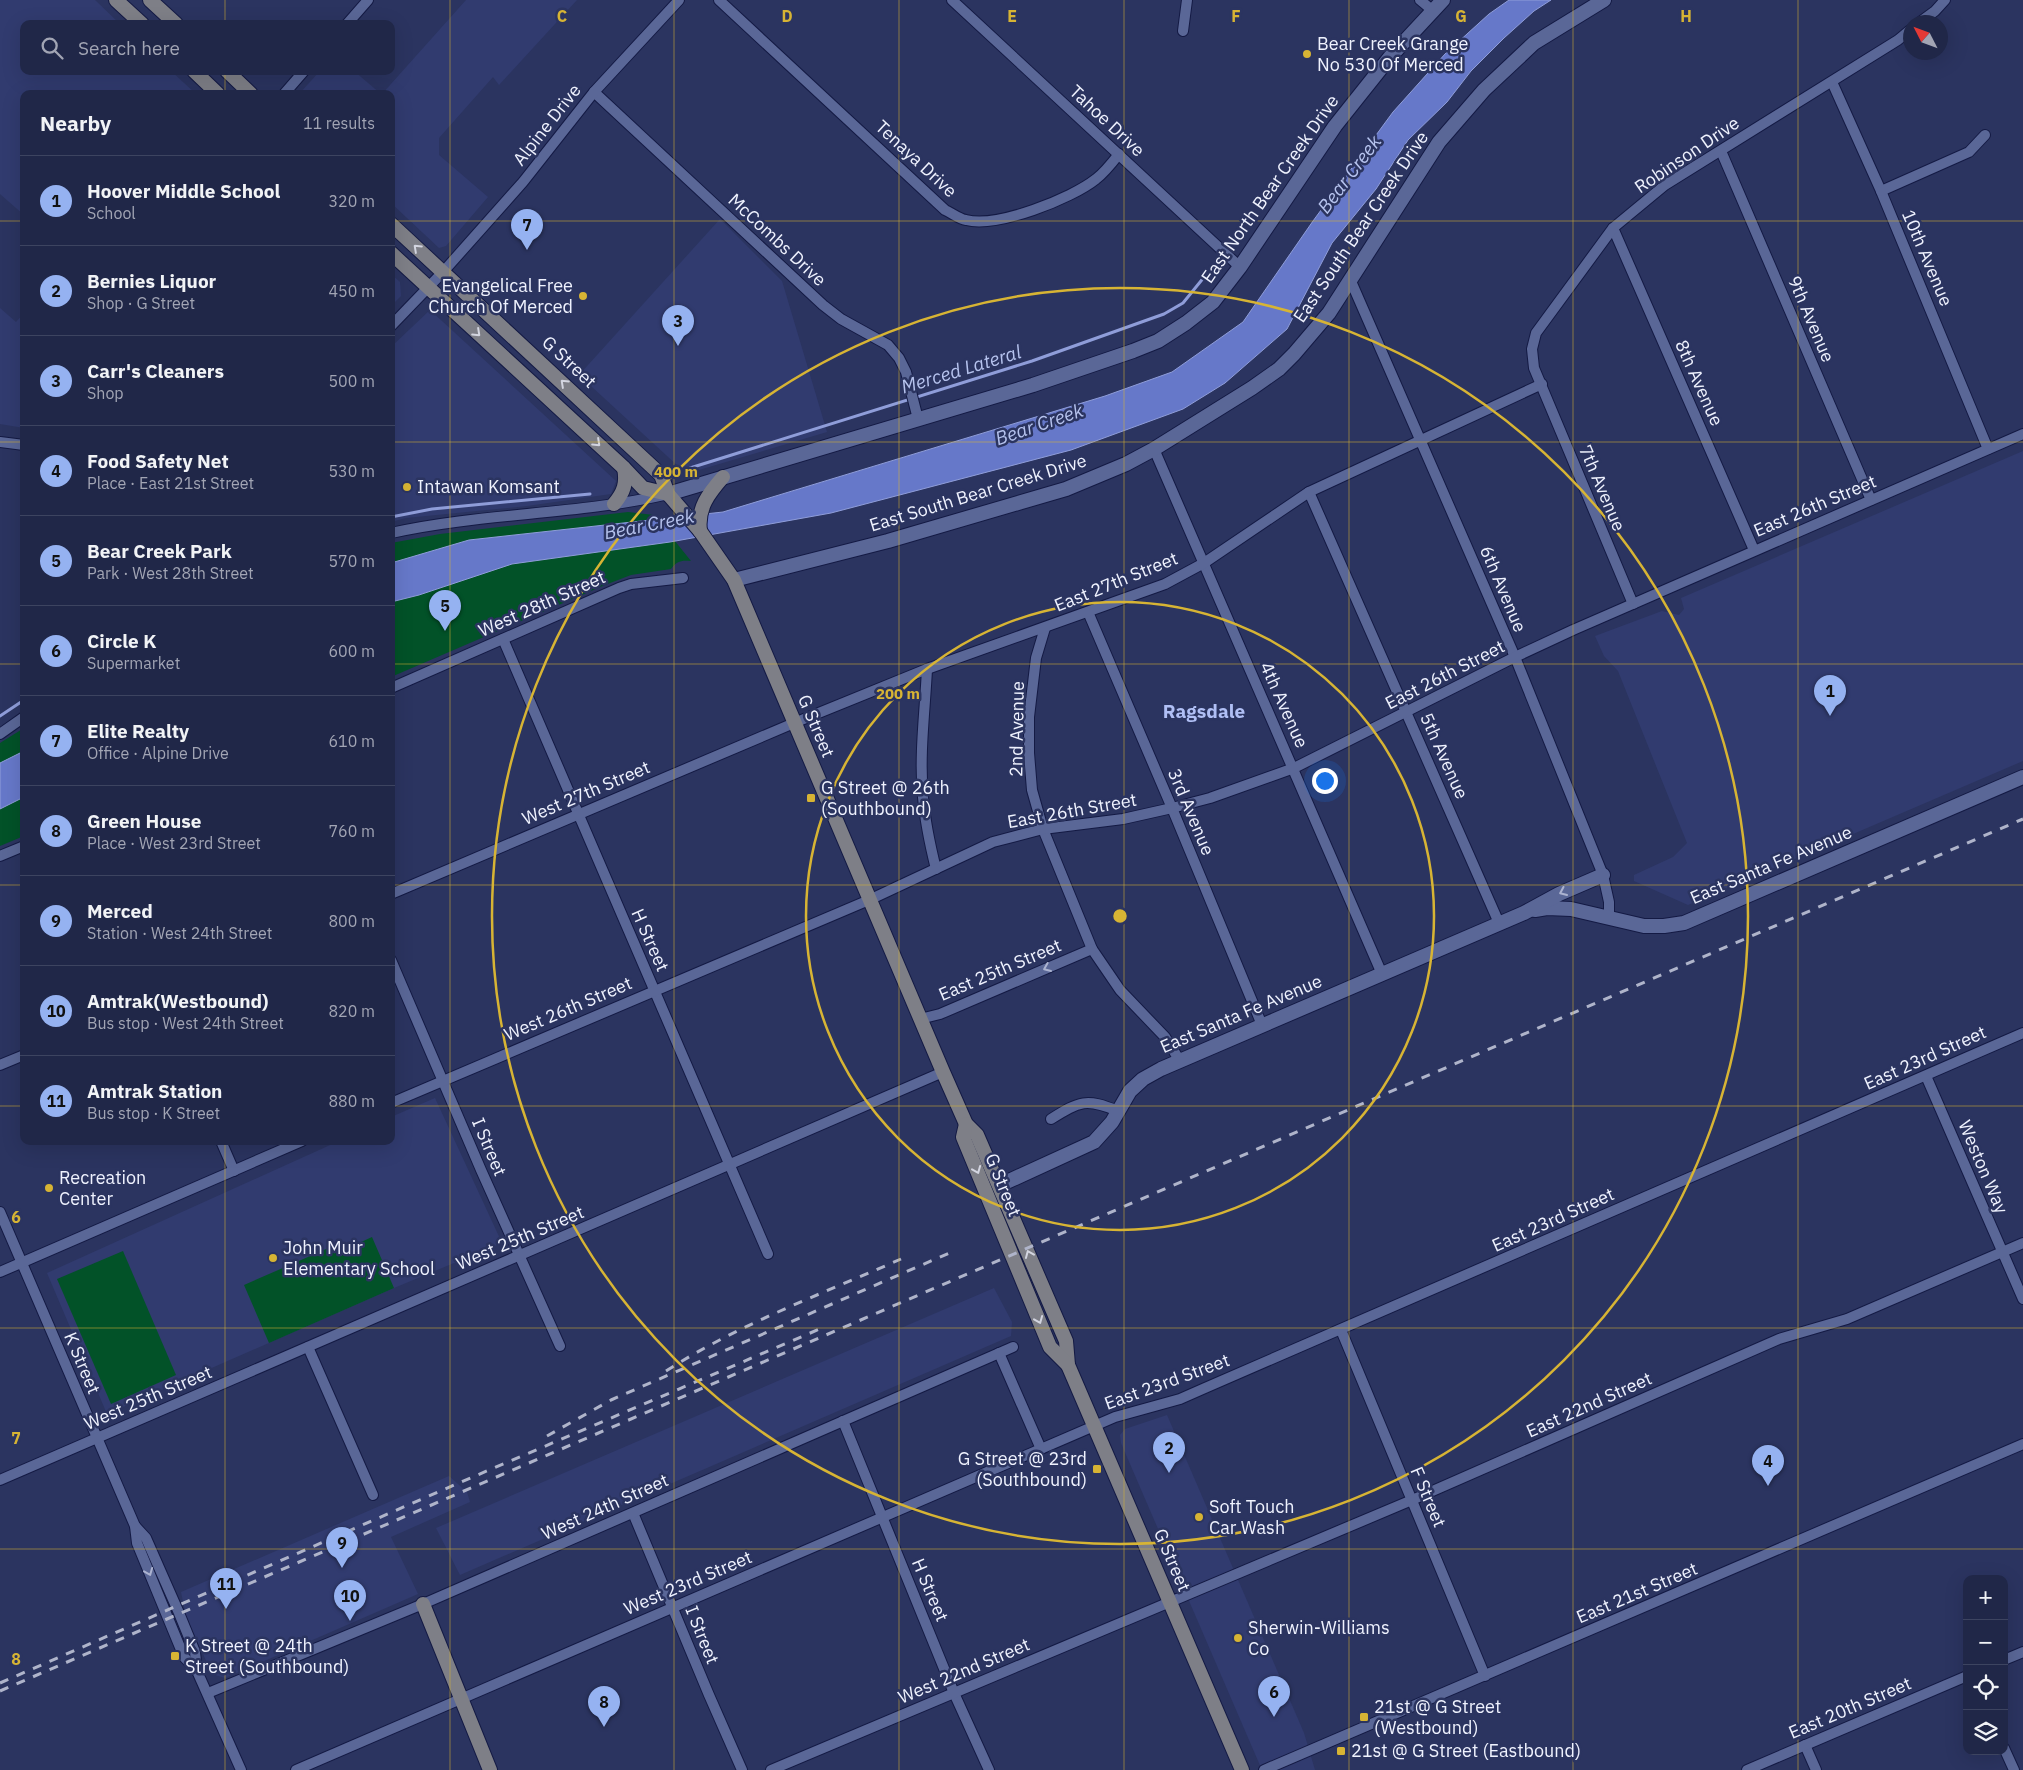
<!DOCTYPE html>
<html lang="en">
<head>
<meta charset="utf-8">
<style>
  :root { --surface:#202748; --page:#282f4f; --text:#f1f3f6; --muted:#a2a5b4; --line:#3d4460; --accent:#95b2f1 }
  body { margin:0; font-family:"IBM Plex Sans",sans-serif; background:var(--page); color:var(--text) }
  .controls { position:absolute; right:15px; bottom:15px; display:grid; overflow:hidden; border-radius:10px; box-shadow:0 5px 20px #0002 }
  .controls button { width:45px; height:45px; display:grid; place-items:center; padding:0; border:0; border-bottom:1px solid var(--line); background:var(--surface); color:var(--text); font:25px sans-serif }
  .compass { position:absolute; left:1903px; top:15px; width:45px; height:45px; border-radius:50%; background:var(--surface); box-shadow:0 5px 20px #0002; rotate:312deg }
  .you { position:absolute; left:1324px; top:780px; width:18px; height:18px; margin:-12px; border:4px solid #fff; border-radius:50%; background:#1a73e8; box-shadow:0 0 0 8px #1a73e833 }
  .badge { display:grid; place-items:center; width:32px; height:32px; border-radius:50%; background:var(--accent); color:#111; font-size:16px; font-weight:700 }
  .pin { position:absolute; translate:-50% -41px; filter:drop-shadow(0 1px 2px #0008) }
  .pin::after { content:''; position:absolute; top:26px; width:18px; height:15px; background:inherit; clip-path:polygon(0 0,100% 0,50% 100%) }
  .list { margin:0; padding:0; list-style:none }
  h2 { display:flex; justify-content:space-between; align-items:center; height:65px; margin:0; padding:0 20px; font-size:21px }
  h2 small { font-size:16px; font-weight:400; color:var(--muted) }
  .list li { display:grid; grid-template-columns:32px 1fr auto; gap:15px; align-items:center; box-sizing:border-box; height:90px; padding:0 20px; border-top:1px solid var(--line) }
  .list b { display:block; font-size:19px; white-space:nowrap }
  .list p { margin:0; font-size:16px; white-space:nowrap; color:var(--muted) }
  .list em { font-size:16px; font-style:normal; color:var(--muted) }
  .icon { flex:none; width:28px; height:28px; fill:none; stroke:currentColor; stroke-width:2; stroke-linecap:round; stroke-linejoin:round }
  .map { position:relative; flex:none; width:2023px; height:1770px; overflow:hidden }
  .search { position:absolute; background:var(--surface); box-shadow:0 5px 20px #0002; left:20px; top:20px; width:375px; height:55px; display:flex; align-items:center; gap:12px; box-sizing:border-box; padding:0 18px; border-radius:10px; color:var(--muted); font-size:19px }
  .panel { position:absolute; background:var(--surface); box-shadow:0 5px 20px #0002; left:20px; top:90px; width:375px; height:1055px; border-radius:10px }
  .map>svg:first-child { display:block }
  .built { fill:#313b6f }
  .green { fill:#025228 }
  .water { fill:#6678c9; stroke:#8f9dd9 }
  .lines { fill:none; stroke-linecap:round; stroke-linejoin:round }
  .stream { stroke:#8f9dd9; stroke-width:3 }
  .minor-casing { stroke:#141a44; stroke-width:12 }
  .tertiary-casing { stroke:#141a44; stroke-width:16 }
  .secondary-casing { stroke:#141a44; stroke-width:16 }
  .minor { stroke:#5a6797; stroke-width:10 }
  .tertiary { stroke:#5a6797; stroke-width:14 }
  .secondary { stroke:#7e7f87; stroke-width:14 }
  .rail { stroke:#afb4ca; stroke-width:3; stroke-dasharray:9 9; stroke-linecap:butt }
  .oneway { stroke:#d3d5e0 }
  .oneway2 { stroke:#acb3d0 }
  .grid { fill:none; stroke:#d7b434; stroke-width:1; stroke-opacity:0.55 }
  .ring { fill:none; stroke:#d7b434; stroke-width:2.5 }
  .poi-dot { fill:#d7b434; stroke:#2b3460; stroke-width:2 }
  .labels { text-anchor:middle; stroke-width:5; stroke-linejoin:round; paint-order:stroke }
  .poi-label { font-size:18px; fill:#eff2fe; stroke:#2b3460; text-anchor:start }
  .street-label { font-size:18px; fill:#eff2fe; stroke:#2b3460 }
  .water-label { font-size:19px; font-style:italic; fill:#b6c3ee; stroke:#2b3460 }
  .neighbourhood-label { font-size:19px; font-weight:bold; fill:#b0bff5; stroke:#2b3460 }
  .grid-label { font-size:16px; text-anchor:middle; font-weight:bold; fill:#d7b434; stroke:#2b3460; stroke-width:5; stroke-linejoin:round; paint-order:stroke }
  .centre { fill:#d7b434; stroke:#2b3460; stroke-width:2.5 }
  .ring-label { font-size:15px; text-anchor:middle; font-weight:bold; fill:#d7b434; stroke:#2b3460; stroke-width:5; stroke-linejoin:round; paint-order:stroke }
</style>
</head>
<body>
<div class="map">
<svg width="2023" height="1770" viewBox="0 0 2023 1770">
  <rect width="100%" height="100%" fill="#2b3460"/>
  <g class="built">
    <path d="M0,0H95L120,24H24V71H171L196,94H24V215L0,194Z"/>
    <path d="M466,0H577L499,85L493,77L439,138V155L488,197L446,246L439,248L391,203V94H382Z"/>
    <path d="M320,71H354L381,94H299Z"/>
    <path d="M720,219L782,281L827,432L699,470L679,467L579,375Z"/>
    <path d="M391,274L400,282L401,296L391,306Z"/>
    <path d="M0,308L16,322L24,313V428L0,424Z"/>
    <path d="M430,310L616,481L611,494L527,506L406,518L391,522V347Z"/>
    <path d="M2023,451V761L1688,905L1634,881V875L1673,857L1687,843L1618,671L1604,656L1595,636L1662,611L1679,615L1684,609L1681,598Z"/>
    <path d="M435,1098L502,1243L394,1288L107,1414L47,1273L339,1141H391V1117Z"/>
    <path d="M994,1288L1012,1322L1011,1336L460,1575L436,1528Z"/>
    <path d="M1167,1415L1304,1733L1315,1770H1262L1121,1443L1120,1435L1125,1429Z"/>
    <path d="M449,1476L467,1492L470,1502L391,1537L418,1594L225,1678L212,1674L186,1616L181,1592Z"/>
  </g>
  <g class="green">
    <path d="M628,512L654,515L691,561C681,560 677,561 671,569L631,575L605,585L391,677V543L440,534Z"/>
    <path d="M24,728V836L0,846V743Z"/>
    <path d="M372,1237L394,1288L269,1343L244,1285L333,1246L337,1253Z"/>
    <path d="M123,1251L176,1375L111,1404L57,1279Z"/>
  </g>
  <g class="water">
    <path d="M1509,0H1551L1534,11L1504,38L1471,71L1447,102L1408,140L1376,189L1332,243L1287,329L1225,383L1183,409L1071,450L831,513L670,542L512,564L419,595L391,602V563L469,540L723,512L1105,396L1172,372L1243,322L1313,221L1393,112L1445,54L1489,14Z"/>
    <path d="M24,751V797L0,809V763Z"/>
  </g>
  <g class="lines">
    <g class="stream">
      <path d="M690,468L1032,361L1164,314L1183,303L1218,260"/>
      <path d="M391,517L432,509L590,494"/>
      <path d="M0,716L24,700"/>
    </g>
    <g class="minor-casing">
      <g id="minor">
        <path d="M719,0L945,210C952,213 959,219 966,220C997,228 1071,199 1096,179C1104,173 1112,163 1119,154"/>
        <path d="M952,0L1240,267"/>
        <path d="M1420,0L1432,10"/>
        <path d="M1920,22L1935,11L1945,0"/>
        <path d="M347,24L368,0"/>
        <path d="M1183,31L1187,0"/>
        <path d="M1832,82L1881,191L1988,449"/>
        <path d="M594,92L823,305L841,319L888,345L899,358L906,372L918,419"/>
        <path d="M284,94L304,71"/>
        <path d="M1721,151L1871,500"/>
        <path d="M1881,191L1969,152L1985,135"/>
        <path d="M1613,228L1754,550"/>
        <path d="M1350,279L1515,657L1603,875L1609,902V917"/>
        <path d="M391,326L443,272L523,182L594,92L679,0"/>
        <path d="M0,442L24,445"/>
        <path d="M1154,449L1382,974"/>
        <path d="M1309,492L1499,923"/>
        <path d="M391,533C481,513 575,515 664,495"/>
        <path d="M1633,604L1534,368L1532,349L1536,333L1613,228L1665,185L1898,40L1910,30"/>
        <path d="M1088,612L1172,808L1262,1025"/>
        <path d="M1045,628L1036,658L1029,717V753L1032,790L1043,829L1092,949L1120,990L1165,1037L1180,1061"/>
        <path d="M503,639L768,1254"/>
        <path d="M927,669C925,711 919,755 923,797C925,821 930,845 936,869"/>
        <path d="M391,688L619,588L631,584L683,578"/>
        <path d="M0,734L24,717"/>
        <path d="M0,856L24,846"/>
        <path d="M391,894L794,723L927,669L1165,584L1204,563L1309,492L1542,384"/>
        <path d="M391,960L481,1170L560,1346"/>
        <path d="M920,1019L940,1014L1092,949"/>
        <path d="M0,1065L24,1055"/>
        <path d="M1926,1076L2023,1299"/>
        <path d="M391,1103L869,900L993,842L1043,829L1123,819L1172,808L1210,798L1294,768L1515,657L1573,630L2023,434"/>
        <path d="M1051,1119C1080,1101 1086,1098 1118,1111"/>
        <path d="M221,1141L234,1171"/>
        <path d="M0,1212L135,1526L137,1543L184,1657L197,1671L241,1770"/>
        <path d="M0,1272L302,1141"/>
        <path d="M1341,1330L1485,1676"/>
        <path d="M308,1347L373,1495"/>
        <path d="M999,1353L1041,1449"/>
        <path d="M843,1421L954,1693L989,1770"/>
        <path d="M0,1480L943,1072"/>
        <path d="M633,1513L709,1695L742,1770"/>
        <path d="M135,1526L146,1538L179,1613L195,1652L197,1671"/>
        <path d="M2004,1660L2023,1652"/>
        <path d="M208,1693L423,1604L1013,1347"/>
        <path d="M1805,1745L1816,1770"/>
        <path d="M2004,1748L2014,1770"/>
        <path d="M296,1770L1115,1417L1180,1399L1205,1388L2023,1033"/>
        <path d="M771,1770L1412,1500L1779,1339L1847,1319L2023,1243"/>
        <path d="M1264,1770L2023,1444"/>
        <path d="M1747,1770L1967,1676"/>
      </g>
    </g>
    <g class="tertiary-casing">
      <g id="tertiary">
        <path d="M668,494L1033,385L1133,351L1158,341L1186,323L1213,302L1240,267L1335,126L1390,57L1443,0"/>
        <path d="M734,580L888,541L1066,489L1126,464L1154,449L1252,388L1279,369L1294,354L1329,313L1439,142L1484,90L1534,43L1604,0"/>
        <path d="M1535,910L1547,908L1571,909L1644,926H1664L1684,923L2023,777"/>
        <path d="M1000,1185L1094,1142L1112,1122L1130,1091L1143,1079L1161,1069L1524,913L1559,894L1603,875"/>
      </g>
    </g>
    <g class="secondary-casing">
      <g id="secondary">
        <path d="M116,0L142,24"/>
        <path d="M150,0L176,24"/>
        <path d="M194,71L218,94"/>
        <path d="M227,71L251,94"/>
        <path d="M391,224L661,475L668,494L700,531L734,580L943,1072L966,1124L977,1135L1066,1341L1068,1365L1242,1770"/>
        <path d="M391,253L624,468L643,488L668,494"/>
        <path d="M614,504C624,492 627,483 624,468"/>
        <path d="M700,531C697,508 709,493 723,477"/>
        <path d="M966,1124L963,1137L1050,1347L1068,1365"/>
        <path d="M423,1604L490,1770"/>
      </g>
    </g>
    <use href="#minor" class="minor"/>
    <use href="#tertiary" class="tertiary"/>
    <use href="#secondary" class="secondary"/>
    <g class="rail">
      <path d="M666,1371C739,1324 822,1294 901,1259"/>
      <path d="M547,1436L611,1400L954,1251"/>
      <path d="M0,1683L461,1482L822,1328"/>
      <path d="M0,1691L2023,819"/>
    </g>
  </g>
  <defs><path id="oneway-chevron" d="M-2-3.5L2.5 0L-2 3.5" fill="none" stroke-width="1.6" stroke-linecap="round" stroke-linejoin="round" transform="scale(1.25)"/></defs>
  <g class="oneway">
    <use href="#oneway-chevron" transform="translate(417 248) rotate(-137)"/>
    <use href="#oneway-chevron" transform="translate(477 333) rotate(43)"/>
    <use href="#oneway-chevron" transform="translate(564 383) rotate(-137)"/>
    <use href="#oneway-chevron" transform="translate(597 443) rotate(43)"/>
    <use href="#oneway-chevron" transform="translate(977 1170) rotate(68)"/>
    <use href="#oneway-chevron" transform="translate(1029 1254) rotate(-113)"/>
    <use href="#oneway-chevron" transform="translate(1039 1320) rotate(68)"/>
  </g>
  <g class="oneway2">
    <use href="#oneway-chevron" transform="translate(1563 892) rotate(156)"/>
    <use href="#oneway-chevron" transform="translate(1047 968) rotate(157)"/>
    <use href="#oneway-chevron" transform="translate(149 1572) rotate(68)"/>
  </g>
  <path class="grid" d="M225,0V24M450,0V1770M674,0V1770M899,0V1770M1124,0V1770M1349,0V1770M1573,0V1770M1798,0V1770M225,71V94M0,221H24M391,221H2023M0,442H24M391,442H2023M0,664H24M391,664H2023M0,885H24M391,885H2023M0,1106H24M391,1106H2023M225,1141V1770M0,1328H2023M0,1549H2023"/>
  <g class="ring">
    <circle cx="1120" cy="916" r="314"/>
    <circle cx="1120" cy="916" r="628"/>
  </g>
  <g class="poi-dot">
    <circle cx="1307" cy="54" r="5"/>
    <circle cx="583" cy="296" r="5"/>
    <circle cx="407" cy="487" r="5"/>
    <rect x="806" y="793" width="10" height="10" rx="2.5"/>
    <circle cx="49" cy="1188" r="5"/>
    <circle cx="273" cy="1258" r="5"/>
    <rect x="1092" y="1464" width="10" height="10" rx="2.5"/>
    <circle cx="1199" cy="1517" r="5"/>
    <circle cx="1238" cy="1638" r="5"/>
    <rect x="170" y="1651" width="10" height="10" rx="2.5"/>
    <rect x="1359" y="1712" width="10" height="10" rx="2.5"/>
    <rect x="1336" y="1746" width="10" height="10" rx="2.5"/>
  </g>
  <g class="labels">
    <g class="poi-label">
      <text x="1317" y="50">Bear Creek Grange<tspan x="1317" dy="21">No 530 Of Merced</tspan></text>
      <text x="573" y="292" text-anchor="end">Evangelical Free<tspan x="573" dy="21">Church Of Merced</tspan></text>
      <text x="417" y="493">Intawan Komsant</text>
      <text x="821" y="794">G Street @ 26th<tspan x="821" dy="21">(Southbound)</tspan></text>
      <text x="59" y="1184">Recreation<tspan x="59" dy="21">Center</tspan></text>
      <text x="283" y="1254">John Muir<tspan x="283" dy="21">Elementary School</tspan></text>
      <text x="1087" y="1465" text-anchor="end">G Street @ 23rd<tspan x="1087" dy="21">(Southbound)</tspan></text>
      <text x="1209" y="1513">Soft Touch<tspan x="1209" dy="21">Car Wash</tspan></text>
      <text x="1248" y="1634">Sherwin-Williams<tspan x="1248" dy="21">Co</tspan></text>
      <text x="185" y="1652">K Street @ 24th<tspan x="185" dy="21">Street (Southbound)</tspan></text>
      <text x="1374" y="1713">21st @ G Street<tspan x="1374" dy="21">(Westbound)</tspan></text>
      <text x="1351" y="1757">21st @ G Street (Eastbound)</text>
    </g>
    <g class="street-label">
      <text transform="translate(1107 121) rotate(43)" y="6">Tahoe Drive</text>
      <text transform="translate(547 125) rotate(-52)" y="6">Alpine Drive</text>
      <text transform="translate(1687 155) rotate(-34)" y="6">Robinson Drive</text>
      <text transform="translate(916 159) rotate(43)" y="6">Tenaya Drive</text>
      <text transform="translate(1270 189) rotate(-55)" y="6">East North Bear Creek Drive</text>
      <text transform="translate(1361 227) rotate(-56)" y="6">East South Bear Creek Drive</text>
      <text transform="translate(777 240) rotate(43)" y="6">McCombs Drive</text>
      <text transform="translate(1927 258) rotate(67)" y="6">10th Avenue</text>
      <text transform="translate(1811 319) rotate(67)" y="6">9th Avenue</text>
      <text transform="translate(569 362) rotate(43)" y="6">G Street</text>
      <text transform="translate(1699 383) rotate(66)" y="6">8th Avenue</text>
      <text transform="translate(1602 488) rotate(67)" y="6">7th Avenue</text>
      <text transform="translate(978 493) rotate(-17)" y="6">East South Bear Creek Drive</text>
      <text transform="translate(1815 506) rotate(-23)" y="6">East 26th Street</text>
      <text transform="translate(1116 582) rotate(-22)" y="6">East 27th Street</text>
      <text transform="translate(1503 589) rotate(67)" y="6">6th Avenue</text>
      <text transform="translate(542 604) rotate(-24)" y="6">West 28th Street</text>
      <text transform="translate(1445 675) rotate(-27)" y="6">East 26th Street</text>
      <text transform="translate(1284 705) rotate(66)" y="6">4th Avenue</text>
      <text transform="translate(816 726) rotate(67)" y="6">G Street</text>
      <text transform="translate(1017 729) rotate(-89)" y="6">2nd Avenue</text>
      <text transform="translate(1444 756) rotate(66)" y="6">5th Avenue</text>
      <text transform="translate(586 793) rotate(-23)" y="6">West 27th Street</text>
      <text transform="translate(1072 811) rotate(-10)" y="6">East 26th Street</text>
      <text transform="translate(1191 812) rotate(67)" y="6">3rd Avenue</text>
      <text transform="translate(1771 865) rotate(-23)" y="6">East Santa Fe Avenue</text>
      <text transform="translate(650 940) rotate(66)" y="6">H Street</text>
      <text transform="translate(1000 970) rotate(-23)" y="6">East 25th Street</text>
      <text transform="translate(568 1009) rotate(-23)" y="6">West 26th Street</text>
      <text transform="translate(1241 1014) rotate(-23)" y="6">East Santa Fe Avenue</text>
      <text transform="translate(1925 1058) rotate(-24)" y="6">East 23rd Street</text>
      <text transform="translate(489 1147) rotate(67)" y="6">I Street</text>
      <text transform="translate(1983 1167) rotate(67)" y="6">Weston Way</text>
      <text transform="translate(1003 1185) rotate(68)" y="6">G Street</text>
      <text transform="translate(1553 1220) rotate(-24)" y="6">East 23rd Street</text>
      <text transform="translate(520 1238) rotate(-23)" y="6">West 25th Street</text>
      <text transform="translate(82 1363) rotate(67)" y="6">K Street</text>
      <text transform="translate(1167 1382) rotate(-20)" y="6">East 23rd Street</text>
      <text transform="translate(148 1398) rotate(-23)" y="6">West 25th Street</text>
      <text transform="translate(1589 1405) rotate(-24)" y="6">East 22nd Street</text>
      <text transform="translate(1428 1497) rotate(67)" y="6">F Street</text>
      <text transform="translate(605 1507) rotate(-24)" y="6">West 24th Street</text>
      <text transform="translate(1172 1560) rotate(67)" y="6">G Street</text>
      <text transform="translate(688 1583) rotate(-23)" y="6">West 23rd Street</text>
      <text transform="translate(930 1590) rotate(67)" y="6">H Street</text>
      <text transform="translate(1637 1593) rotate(-23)" y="6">East 21st Street</text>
      <text transform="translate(702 1635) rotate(68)" y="6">I Street</text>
      <text transform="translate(964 1671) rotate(-23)" y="6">West 22nd Street</text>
      <text transform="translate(1850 1708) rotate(-23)" y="6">East 20th Street</text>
    </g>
    <g class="water-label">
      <text transform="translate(1349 174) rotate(-53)" y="7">Bear Creek</text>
      <text transform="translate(961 369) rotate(-17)" y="7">Merced Lateral</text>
      <text transform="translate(1039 424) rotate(-19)" y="7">Bear Creek</text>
      <text transform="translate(649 524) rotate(-11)" y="7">Bear Creek</text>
    </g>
    <g class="neighbourhood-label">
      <text x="1204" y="718">Ragsdale</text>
    </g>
  </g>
  <g class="grid-label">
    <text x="562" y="22">C</text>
    <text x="787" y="22">D</text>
    <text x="1012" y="22">E</text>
    <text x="1236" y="22">F</text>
    <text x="1461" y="22">G</text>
    <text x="1686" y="22">H</text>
    <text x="16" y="1223">6</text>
    <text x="16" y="1444">7</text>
    <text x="16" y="1665">8</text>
  </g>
  <circle cx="1120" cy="916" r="8" class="centre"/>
  <g class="ring-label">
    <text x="676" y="477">400 m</text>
    <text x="898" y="699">200 m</text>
  </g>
</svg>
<div class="controls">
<button>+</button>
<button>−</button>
<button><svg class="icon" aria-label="locate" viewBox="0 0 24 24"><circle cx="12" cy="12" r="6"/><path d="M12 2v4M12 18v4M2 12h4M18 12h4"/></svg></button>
<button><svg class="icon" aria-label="layers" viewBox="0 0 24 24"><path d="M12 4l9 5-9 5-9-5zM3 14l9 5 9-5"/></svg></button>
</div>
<svg class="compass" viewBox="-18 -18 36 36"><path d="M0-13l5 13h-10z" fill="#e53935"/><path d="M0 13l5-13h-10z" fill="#a2a5b4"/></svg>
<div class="you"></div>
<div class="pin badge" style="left:1830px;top:716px">1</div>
<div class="pin badge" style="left:1169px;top:1473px">2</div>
<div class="pin badge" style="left:678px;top:346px">3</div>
<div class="pin badge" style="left:1768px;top:1486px">4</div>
<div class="pin badge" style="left:445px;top:631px">5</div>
<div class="pin badge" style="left:1274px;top:1717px">6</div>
<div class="pin badge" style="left:527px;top:250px">7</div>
<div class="pin badge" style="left:604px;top:1727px">8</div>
<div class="pin badge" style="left:342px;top:1568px">9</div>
<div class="pin badge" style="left:350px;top:1621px">10</div>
<div class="pin badge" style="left:226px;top:1609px">11</div>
<div class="search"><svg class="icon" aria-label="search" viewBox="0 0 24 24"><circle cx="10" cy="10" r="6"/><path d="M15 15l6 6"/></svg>Search here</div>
<section class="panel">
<h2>Nearby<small>11 results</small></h2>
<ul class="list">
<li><span class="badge">1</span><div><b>Hoover Middle School</b><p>School</p></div><em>320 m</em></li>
<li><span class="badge">2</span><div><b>Bernies Liquor</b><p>Shop · G Street</p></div><em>450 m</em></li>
<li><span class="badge">3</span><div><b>Carr's Cleaners</b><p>Shop</p></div><em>500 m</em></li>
<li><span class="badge">4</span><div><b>Food Safety Net</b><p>Place · East 21st Street</p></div><em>530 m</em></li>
<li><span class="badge">5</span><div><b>Bear Creek Park</b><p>Park · West 28th Street</p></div><em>570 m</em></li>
<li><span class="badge">6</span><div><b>Circle K</b><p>Supermarket</p></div><em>600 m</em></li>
<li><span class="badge">7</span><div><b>Elite Realty</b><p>Office · Alpine Drive</p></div><em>610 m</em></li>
<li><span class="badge">8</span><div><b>Green House</b><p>Place · West 23rd Street</p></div><em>760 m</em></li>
<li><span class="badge">9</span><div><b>Merced</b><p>Station · West 24th Street</p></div><em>800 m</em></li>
<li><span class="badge">10</span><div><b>Amtrak(Westbound)</b><p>Bus stop · West 24th Street</p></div><em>820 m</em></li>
<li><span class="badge">11</span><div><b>Amtrak Station</b><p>Bus stop · K Street</p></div><em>880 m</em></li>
</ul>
</section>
</div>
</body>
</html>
